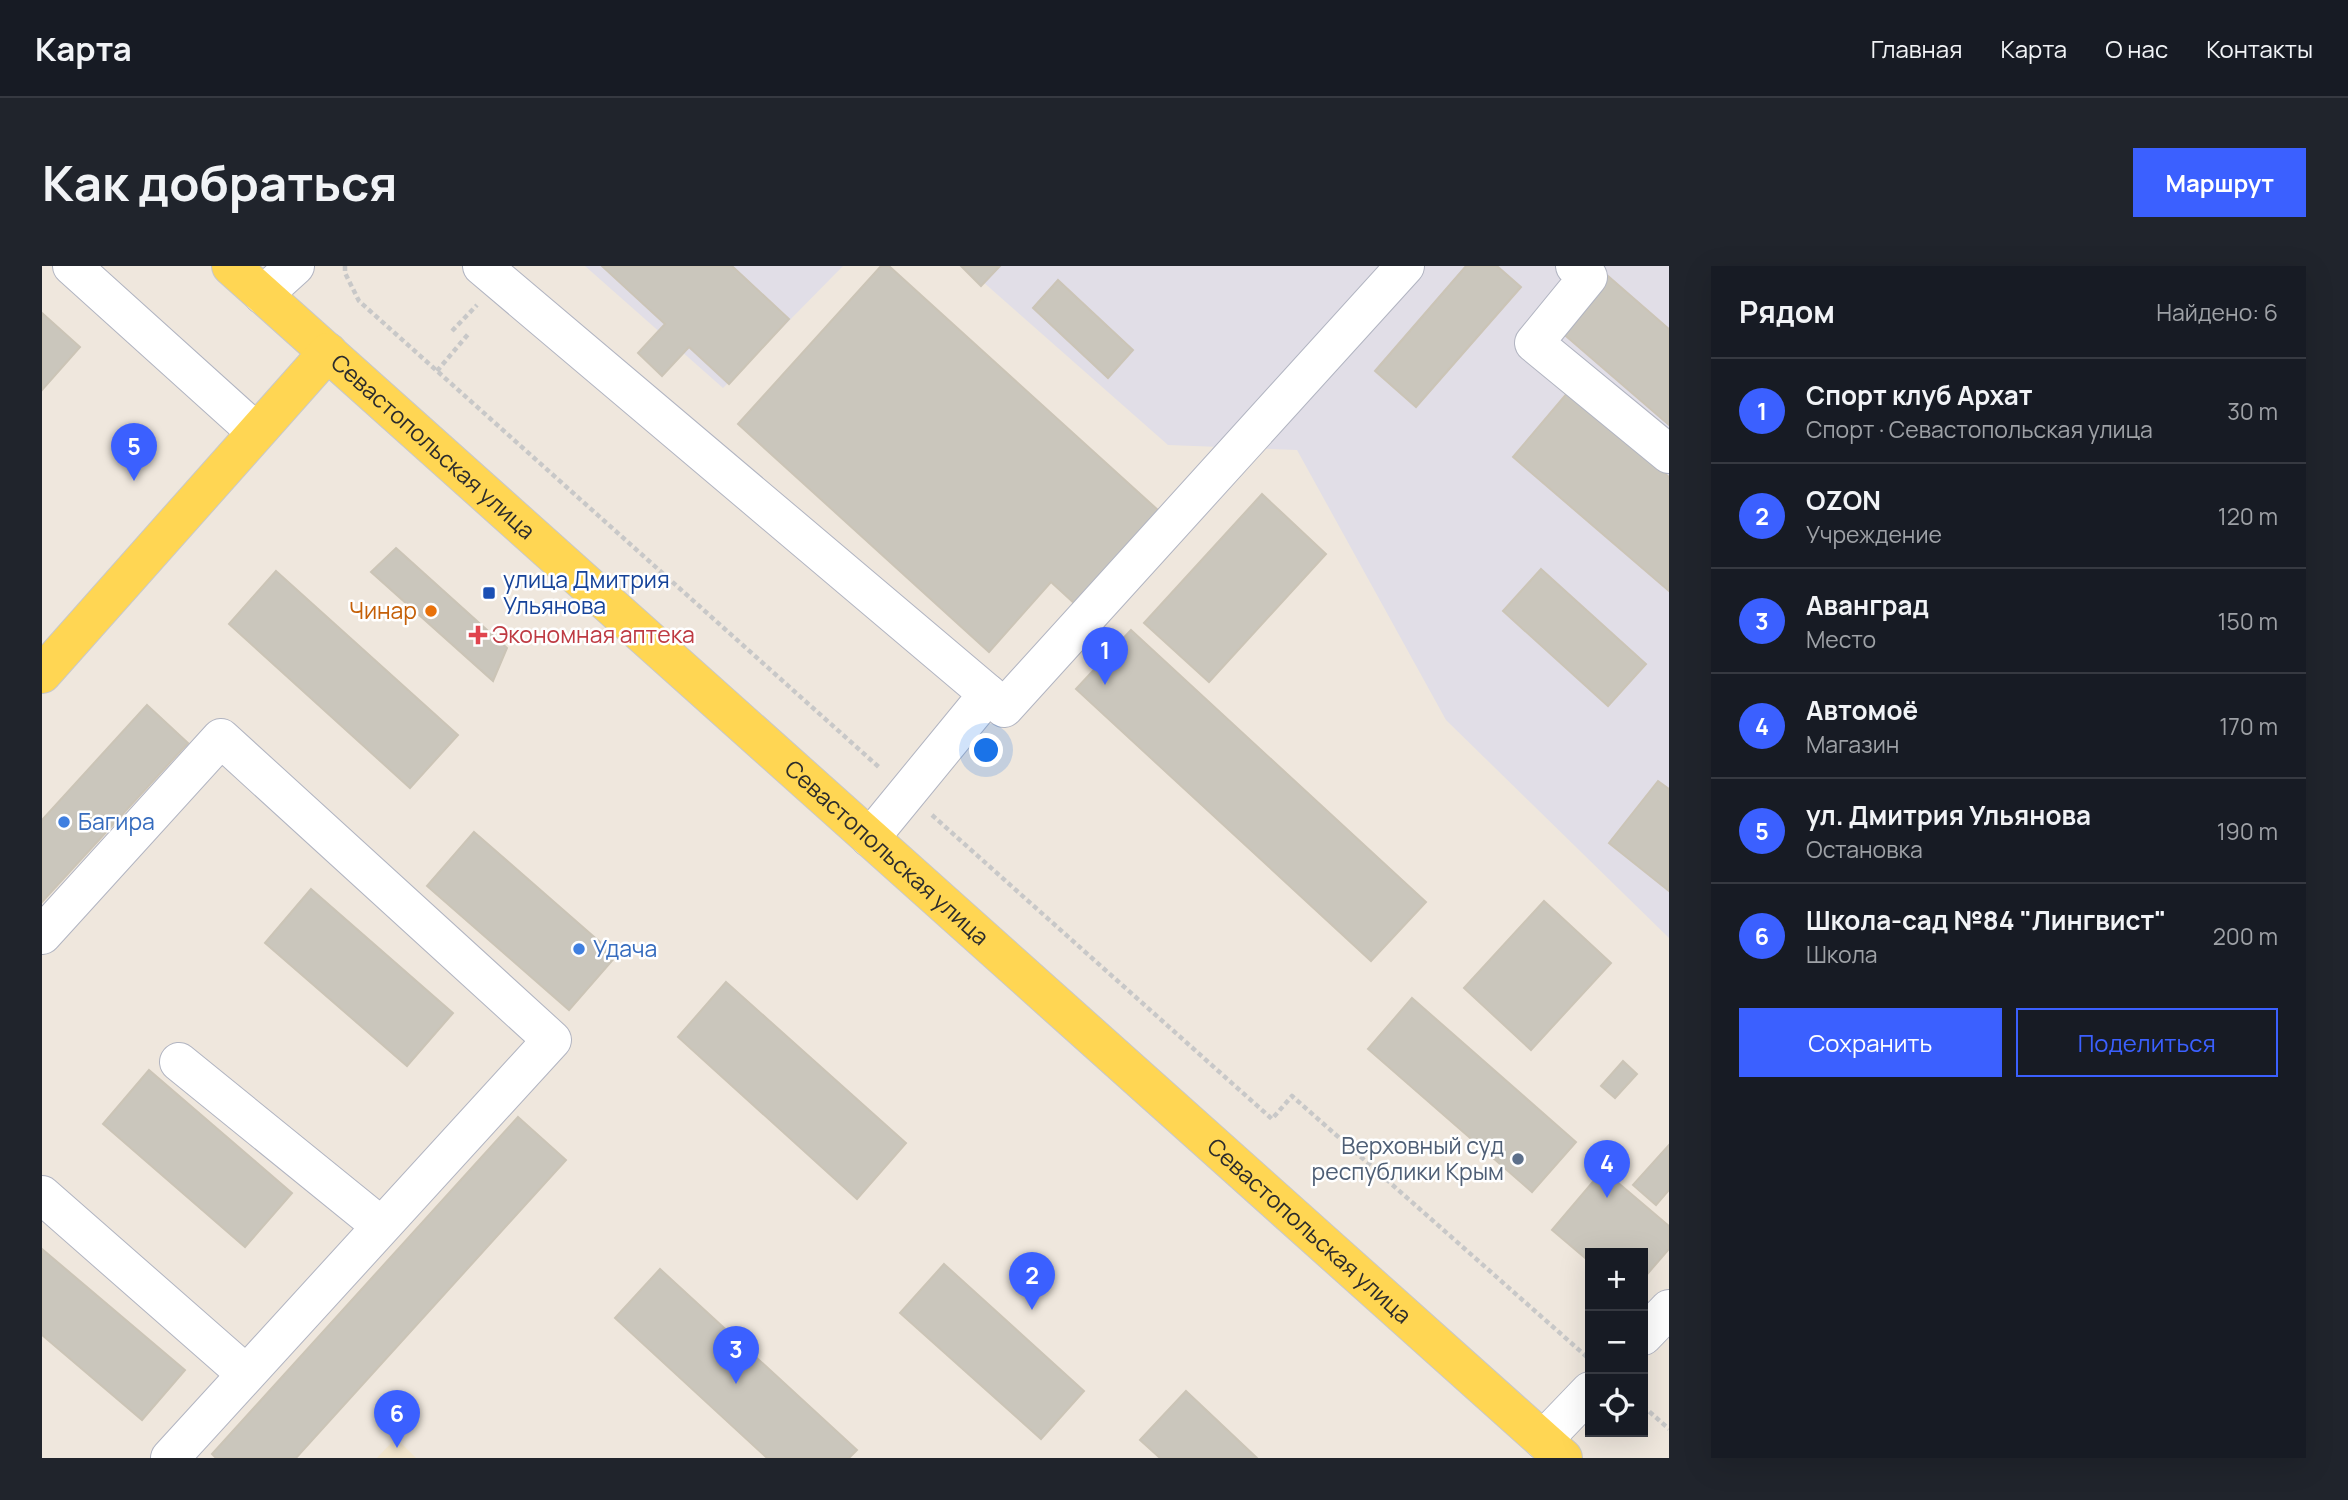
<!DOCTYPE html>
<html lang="ru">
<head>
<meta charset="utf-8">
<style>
  :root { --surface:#171b24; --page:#20242c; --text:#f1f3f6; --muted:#9ea1a6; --line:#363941; --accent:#3b60ff }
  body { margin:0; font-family:Manrope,sans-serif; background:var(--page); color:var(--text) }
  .controls { position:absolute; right:21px; bottom:21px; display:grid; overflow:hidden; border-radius:0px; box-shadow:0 7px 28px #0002 }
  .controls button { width:63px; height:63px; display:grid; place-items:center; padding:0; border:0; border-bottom:2px solid var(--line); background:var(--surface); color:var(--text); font:35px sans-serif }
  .you { position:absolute; left:945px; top:485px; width:24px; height:24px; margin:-18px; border:5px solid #fff; border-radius:50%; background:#1a73e8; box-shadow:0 0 0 10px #1a73e833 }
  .badge { display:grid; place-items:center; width:46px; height:46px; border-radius:50%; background:var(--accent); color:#fff; font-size:23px; font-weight:700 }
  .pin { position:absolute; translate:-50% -58px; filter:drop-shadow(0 2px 4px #0008) }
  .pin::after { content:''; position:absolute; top:37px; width:24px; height:21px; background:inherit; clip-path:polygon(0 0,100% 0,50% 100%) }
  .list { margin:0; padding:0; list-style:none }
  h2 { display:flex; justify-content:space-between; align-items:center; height:91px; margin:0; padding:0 28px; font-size:30px }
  h2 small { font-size:23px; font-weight:400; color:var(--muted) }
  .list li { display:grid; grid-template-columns:46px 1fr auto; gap:21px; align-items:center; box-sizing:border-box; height:105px; padding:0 28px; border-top:2px solid var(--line) }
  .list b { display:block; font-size:26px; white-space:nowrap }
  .list p { margin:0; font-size:23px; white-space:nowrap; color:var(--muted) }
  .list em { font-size:23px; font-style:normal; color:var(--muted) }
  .actions { display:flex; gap:14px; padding:21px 28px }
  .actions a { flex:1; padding:16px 0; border:2px solid var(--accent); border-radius:0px; text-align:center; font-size:24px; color:var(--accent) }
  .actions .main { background:var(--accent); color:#fff }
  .icon { flex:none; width:38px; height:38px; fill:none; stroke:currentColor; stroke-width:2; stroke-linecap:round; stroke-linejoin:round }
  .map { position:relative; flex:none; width:1627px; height:1192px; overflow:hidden; border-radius:0px }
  header { display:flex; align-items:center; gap:42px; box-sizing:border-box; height:98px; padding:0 35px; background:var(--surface); border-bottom:2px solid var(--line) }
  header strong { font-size:33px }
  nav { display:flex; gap:38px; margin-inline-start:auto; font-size:24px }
  .intro { display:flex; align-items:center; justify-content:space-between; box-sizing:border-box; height:168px; padding:0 42px }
  h1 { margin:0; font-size:49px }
  .button { padding:18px 32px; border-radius:0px; background:var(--accent); color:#fff; font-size:24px; font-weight:700 }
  main { display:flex; gap:42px; padding:0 42px }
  aside { flex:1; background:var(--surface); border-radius:0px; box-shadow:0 7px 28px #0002 }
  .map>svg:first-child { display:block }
  .industrial { fill:#e1dee7 }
  .education { fill:#f2e5cb }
  .building { fill:#cac6bc; stroke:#cbc4b6; stroke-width:2 }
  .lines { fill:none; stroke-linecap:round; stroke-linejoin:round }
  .minor-casing { stroke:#b1b4c1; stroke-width:40 }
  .major-casing { stroke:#c8c8c8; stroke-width:40 }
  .path { stroke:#c8c8c8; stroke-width:4.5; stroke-dasharray:5 3.5; stroke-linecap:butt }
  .minor { stroke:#fff; stroke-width:38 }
  .major { stroke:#ffd653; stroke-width:38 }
  .transit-dot { fill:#1a4fb4; stroke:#fff; stroke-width:2.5 }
  .food-dot { fill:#e8710a; stroke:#fff; stroke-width:2.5 }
  .health-dot { fill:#e0444e; stroke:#fff; stroke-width:2.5 }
  .shop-dot { fill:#3f7fe0; stroke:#fff; stroke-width:2.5 }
  .service-dot { fill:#5c6f8a; stroke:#fff; stroke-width:2.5 }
  .labels { text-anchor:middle; stroke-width:5; stroke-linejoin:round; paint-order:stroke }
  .street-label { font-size:23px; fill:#2c2c2c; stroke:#fff }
  .transit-label { font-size:23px; fill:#164399; stroke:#fff; text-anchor:start }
  .food-label { font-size:23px; fill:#c56008; stroke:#fff; text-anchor:end }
  .health-label { font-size:23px; fill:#be3a42; stroke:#fff; text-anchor:start }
  .shop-label { font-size:23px; fill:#366cbe; stroke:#fff; text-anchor:start }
  .service-label { font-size:23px; fill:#4e5e75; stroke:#fff; text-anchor:end }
</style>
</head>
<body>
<header>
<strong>Карта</strong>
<nav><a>Главная</a><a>Карта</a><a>О нас</a><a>Контакты</a></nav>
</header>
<div class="intro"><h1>Как добраться</h1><a class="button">Маршрут</a></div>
<main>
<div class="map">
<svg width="1627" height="1192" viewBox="0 0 1627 1192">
  <rect width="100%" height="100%" fill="#efe7dd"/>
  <g class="industrial">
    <path d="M543,0H801L681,122Z"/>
    <path d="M923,0H1627V672L1404,454L1255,184L1126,179Z"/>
  </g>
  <path class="education" d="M354,1172L374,1192H335Z"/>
  <g class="building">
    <path d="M560,0H690L747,53L687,118L647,81L620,110L596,87L623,58Z"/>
    <path d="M839,0H847L1128,255L1044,348L1009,316L947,386L696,158Z"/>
    <path d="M919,0H958L939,20Z"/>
    <path d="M1424,0H1455L1479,21L1374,141L1333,105Z"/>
    <path d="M1566,10L1627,63V159L1518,65Z"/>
    <path d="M1016,14L1091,84L1066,112L991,42Z"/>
    <path d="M0,47L38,81L0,124Z"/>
    <path d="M1527,125L1627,211V325L1471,191Z"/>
    <path d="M1220,228L1284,288L1167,416L1102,357Z"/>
    <path d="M354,282L465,382L451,415L329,306Z"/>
    <path d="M1499,303L1604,398L1566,440L1461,345Z"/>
    <path d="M234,305L416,469L368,522L187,358Z"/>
    <path d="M1089,364L1384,636L1329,695L1034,423Z"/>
    <path d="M105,439L146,477L0,636V554Z"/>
    <path d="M1616,515L1627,523V625L1567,577Z"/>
    <path d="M432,566L574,690L527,744L385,620Z"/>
    <path d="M269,623L411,747L365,800L223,677Z"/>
    <path d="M1502,635L1569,697L1489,784L1422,722Z"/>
    <path d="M684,716L864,877L815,933L636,771Z"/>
    <path d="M1370,732L1534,876L1490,926L1326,783Z"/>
    <path d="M1581,795L1595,808L1573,832L1559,820Z"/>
    <path d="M107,804L250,927L203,981L61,858Z"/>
    <path d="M476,851L524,894L254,1192H174L170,1188Z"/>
    <path d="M1627,879V924L1614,939L1591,919Z"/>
    <path d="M1561,904L1627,960V983L1601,1013V987H1548V996L1510,964Z"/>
    <path d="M0,983L143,1104L100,1154L0,1069Z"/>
    <path d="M902,998L1042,1125L999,1173L858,1047Z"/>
    <path d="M618,1003L815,1184L807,1192H725L573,1052Z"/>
    <path d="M1144,1125L1215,1192H1118L1098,1174Z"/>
  </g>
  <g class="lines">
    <g class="minor-casing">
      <g id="minor">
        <path d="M30,0L214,166"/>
        <path d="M440,0L946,428L828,572"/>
        <path d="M1533,0L1546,11L1492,77L1627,188"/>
        <path d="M221,29L253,0"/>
        <path d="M946,428L962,442L1363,0"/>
        <path d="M0,669L179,472L510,774L128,1192"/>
        <path d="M137,796L339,960"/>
        <path d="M0,929L204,1108"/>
        <path d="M1601,1070L1627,1043"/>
        <path d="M1501,1174L1548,1125"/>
      </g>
    </g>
    <g class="major-casing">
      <g id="major">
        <path id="s1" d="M189,0L1521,1192"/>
        <path d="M0,408L286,86"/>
      </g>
    </g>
    <g class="path">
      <path d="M303,0V7L317,35L839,503"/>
      <path d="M410,65L435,39"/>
      <path d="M395,105L428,66"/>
      <path d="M890,549L1230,853L1250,830L1545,1091"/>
      <path d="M1601,1140L1627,1163"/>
    </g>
    <use href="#minor" class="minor"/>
    <use href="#major" class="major"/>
  </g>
  <rect class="transit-dot" x="440" y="320" width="14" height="14" rx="3.5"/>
  <circle class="food-dot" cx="389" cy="345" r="7"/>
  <path class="health-dot" d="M432.5 358.5h7v7h7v7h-7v7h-7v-7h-7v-7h7z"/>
  <g class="shop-dot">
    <circle cx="22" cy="556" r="7"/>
    <circle cx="537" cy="683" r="7"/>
  </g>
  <circle class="service-dot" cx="1476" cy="893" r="7"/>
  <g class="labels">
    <g class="street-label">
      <text dy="8" stroke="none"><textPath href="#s1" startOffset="271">Севастопольская улица</textPath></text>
      <text dy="8" stroke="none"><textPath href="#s1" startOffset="880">Севастопольская улица</textPath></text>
      <text dy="8" stroke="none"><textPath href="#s1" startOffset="1447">Севастопольская улица</textPath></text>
    </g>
    <g class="transit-label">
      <text x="461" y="322">улица Дмитрия<tspan x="461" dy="26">Ульянова</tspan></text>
    </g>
    <g class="food-label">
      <text x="375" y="353">Чинар</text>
    </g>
    <g class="health-label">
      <text x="450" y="377">Экономная аптека</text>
    </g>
    <g class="shop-label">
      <text x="36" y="564">Багира</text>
      <text x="551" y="691">Удача</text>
    </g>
    <g class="service-label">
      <text x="1462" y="888">Верховный суд<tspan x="1462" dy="26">республики Крым</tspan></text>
    </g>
  </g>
</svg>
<div class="controls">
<button>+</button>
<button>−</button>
<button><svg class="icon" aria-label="locate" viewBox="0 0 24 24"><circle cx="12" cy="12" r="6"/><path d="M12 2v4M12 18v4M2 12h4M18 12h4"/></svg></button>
</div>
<div class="you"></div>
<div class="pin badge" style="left:1063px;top:419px">1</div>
<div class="pin badge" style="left:990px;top:1044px">2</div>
<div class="pin badge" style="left:694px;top:1118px">3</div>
<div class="pin badge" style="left:1565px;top:932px">4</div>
<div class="pin badge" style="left:92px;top:215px">5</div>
<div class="pin badge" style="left:355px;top:1182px">6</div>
</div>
<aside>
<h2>Рядом<small>Найдено: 6</small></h2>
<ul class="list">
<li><span class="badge">1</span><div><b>Спорт клуб Архат</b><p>Спорт · Севастопольская улица</p></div><em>30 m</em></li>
<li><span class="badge">2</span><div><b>OZON</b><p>Учреждение</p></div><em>120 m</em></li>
<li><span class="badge">3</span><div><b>Аванград</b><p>Место</p></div><em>150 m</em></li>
<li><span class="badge">4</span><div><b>Автомоё</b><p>Магазин</p></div><em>170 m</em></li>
<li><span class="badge">5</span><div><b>ул. Дмитрия Ульянова</b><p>Остановка</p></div><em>190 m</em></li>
<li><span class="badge">6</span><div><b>Школа-сад №84 &quot;Лингвист&quot;</b><p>Школа</p></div><em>200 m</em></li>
</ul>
<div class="actions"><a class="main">Сохранить</a><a>Поделиться</a></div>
</aside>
</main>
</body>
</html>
